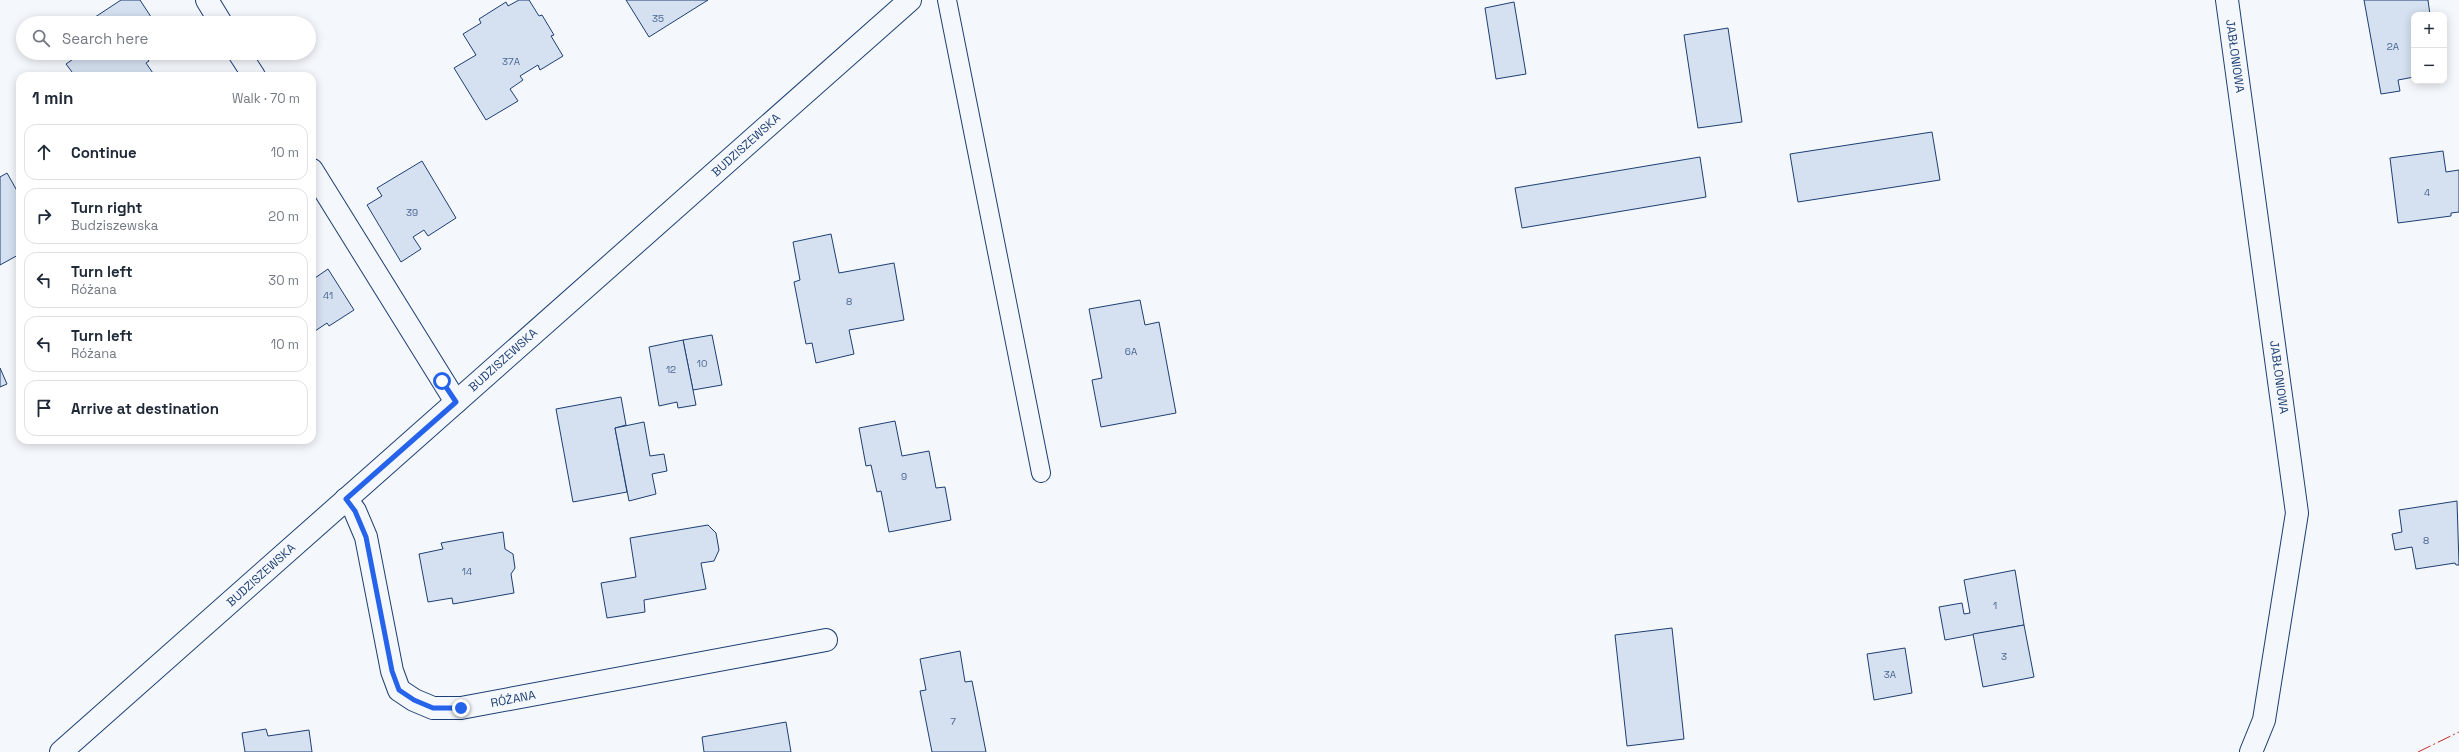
<!DOCTYPE html>
<html lang="en">
<head>
<meta charset="utf-8">
<style>
  :root { --surface:#fff; --page:#f6f6f7; --text:#1f2937; --muted:#747a83; --line:#e0e1e3 }
  body { margin:0; font-family:"Space Grotesk",sans-serif; background:var(--page); color:var(--text) }
  .controls { position:absolute; right:12px; top:12px; display:grid; overflow:hidden; border-radius:8px; box-shadow:0 2px 10px #0003 }
  .controls button { width:36px; height:36px; display:grid; place-items:center; padding:0; border:0; border-bottom:1px solid var(--line); background:var(--surface); color:var(--text); font:20px sans-serif }
  .stop { position:absolute; width:12px; height:12px; margin:-9px; border:3px solid #2563eb; border-radius:50%; background:#fff }
  .stop.end { background:#2563eb; border-color:#fff; box-shadow:0 1px 4px #0008 }
  .list { margin:0; padding:0; list-style:none }
  h2 { display:flex; justify-content:space-between; align-items:center; height:52px; margin:0; padding:0 16px; font-size:17px }
  h2 small { font-size:13px; font-weight:400; color:var(--muted) }
  .list li { display:grid; grid-template-columns:26px 1fr auto; gap:12px; align-items:center; box-sizing:border-box; height:56px; margin:0 8px 8px; padding:0 8px; border:1px solid var(--line); border-radius:12px }
  .list b { display:block; font-size:15px; white-space:nowrap }
  .list p { margin:0; font-size:13px; white-space:nowrap; color:var(--muted) }
  .list em { font-size:13px; font-style:normal; color:var(--muted) }
  .icon { flex:none; width:22px; height:22px; fill:none; stroke:currentColor; stroke-width:2; stroke-linecap:round; stroke-linejoin:round }
  .map { position:relative; flex:none; width:2459px; height:752px; overflow:hidden }
  .search { position:absolute; background:var(--surface); box-shadow:0 2px 10px #0003; left:16px; top:16px; width:300px; height:44px; display:flex; align-items:center; gap:10px; box-sizing:border-box; padding:0 14px; border-radius:22px; color:var(--muted); font-size:15px }
  .panel { position:absolute; background:var(--surface); box-shadow:0 2px 10px #0003; left:16px; top:72px; width:300px; height:372px; border-radius:12px }
  .map>svg:first-child { display:block }
  .building { fill:#d5e0f0; stroke:#1d3f73 }
  .lines { fill:none; stroke-linecap:round; stroke-linejoin:round }
  .service-casing { stroke:#1d3f73; stroke-width:20 }
  .minor-casing { stroke:#1d3f73; stroke-width:24 }
  .tertiary-casing { stroke:#1d3f73; stroke-width:24 }
  .service { stroke:#f4f7fb; stroke-width:18 }
  .minor { stroke:#f4f7fb; stroke-width:22 }
  .tertiary { stroke:#f4f7fb; stroke-width:22 }
  .power { stroke:#c62828; stroke-width:1; stroke-dasharray:14 3 2 3; stroke-linecap:butt }
  .route { stroke:#2563eb; stroke-width:5 }
  .labels { text-anchor:middle; stroke-width:3; stroke-linejoin:round; paint-order:stroke }
  .number-label { font-size:10px; fill:#4b6792 }
  .street-label { font-size:12px; fill:#1d3f73; stroke:#f4f7fb }
</style>
</head>
<body>
<div class="map">
<svg width="2459" height="752" viewBox="0 0 2459 752">
  <rect width="100%" height="100%" fill="#f4f7fb"/>
  <g class="building">
    <path d="M121,0H140L155,23H86Z"/>
    <path d="M519,0H529L539,16L542,15L554,35L551,36L563,56L540,70L538,65L520,76L523,80L510,89L518,101L486,120L454,68L476,55L463,34L481,23L479,19L506,2L508,6Z"/>
    <path d="M626,0H708L649,37Z"/>
    <path d="M2364,0H2428L2430,15H2414V77L2398,80L2400,91L2381,94Z"/>
    <path d="M1514,2L1526,74L1496,79L1485,8Z"/>
    <path d="M1728,28L1742,122L1698,128L1684,35Z"/>
    <path d="M82,53H143L149,61L146,63L155,76H75L66,64Z"/>
    <path d="M1932,132L1940,180L1798,202L1790,154Z"/>
    <path d="M2443,151L2446,172L2459,170V212L2451,213V216L2398,223L2390,158Z"/>
    <path d="M1700,157L1706,197L1522,228L1515,188Z"/>
    <path d="M422,161L456,218L428,236L424,230L413,237L421,249L401,262L367,205L382,196L377,188Z"/>
    <path d="M7,173L20,196V254L0,265V177Z"/>
    <path d="M831,234L839,273L894,263L904,320L849,330L854,354L816,363L812,343L806,344L794,282L800,280L793,242Z"/>
    <path d="M328,269L354,310L329,326L327,323L312,333V280Z"/>
    <path d="M1140,300L1145,325L1159,322L1176,413L1101,427L1092,380L1102,378L1089,309Z"/>
    <path d="M712,335L722,385L693,390L683,340Z"/>
    <path d="M683,340L696,405L678,408L677,402L659,406L649,347Z"/>
    <path d="M0,368L7,384L0,387Z"/>
    <path d="M621,397L626,425L615,428L627,492L573,502L556,409Z"/>
    <path d="M895,421L902,456L929,451L936,488L945,487L951,520L889,532L881,491L877,492L871,465L866,466L859,428Z"/>
    <path d="M644,422L650,456L664,454L667,471L652,474L656,494L629,501L615,428Z"/>
    <path d="M2457,501L2459,565H2456L2455,563L2416,569L2412,547L2395,550L2392,534L2402,532L2399,510Z"/>
    <path d="M708,525L716,533L719,550L714,561L701,563L706,589L644,600L645,612L607,618L601,583L636,577L630,538Z"/>
    <path d="M503,532L505,549L513,554L515,568L511,574L514,593L453,604L452,598L428,602L419,554L443,549L441,543Z"/>
    <path d="M2015,570L2024,625L1945,640L1939,607L1962,603L1964,614L1970,613L1964,580Z"/>
    <path d="M2024,625L2034,677L1983,687L1973,634Z"/>
    <path d="M1672,628L1684,739L1627,746L1615,635Z"/>
    <path d="M1905,648L1912,693L1874,700L1867,654Z"/>
    <path d="M960,651L965,682L972,681L986,752H932L920,691L926,690L920,659Z"/>
    <path d="M786,722L791,752H704L702,737Z"/>
    <path d="M266,729L268,736L309,730L312,752H245L242,733Z"/>
  </g>
  <g class="lines">
    <g class="service-casing">
      <path id="service" d="M947,0L1041,473"/>
    </g>
    <g class="minor-casing">
      <g id="minor">
        <path d="M207,0L221,23"/>
        <path d="M2227,0L2297,513L2264,720L2251,752"/>
        <path d="M239,53L254,76"/>
        <path d="M312,170L456,402"/>
        <path d="M346,499L355,511L366,537L392,671L399,690L414,700L433,708H461L826,640"/>
      </g>
    </g>
    <g class="tertiary-casing">
      <path id="tertiary" d="M61,752L910,0"/>
    </g>
    <use href="#service" class="service"/>
    <use href="#minor" class="minor"/>
    <use href="#tertiary" class="tertiary"/>
    <path class="power" d="M2418,752L2459,732"/>
  </g>
  <g class="lines">
    <path class="route" d="M442,381L456,402L346,499L355,511L366,537L392,671L399,690L414,700L433,708H461"/>
  </g>
  <g class="labels">
    <g class="number-label">
      <text x="658" y="22">35</text>
      <text x="2393" y="50">2A</text>
      <text x="511" y="65">37A</text>
      <text x="2427" y="196">4</text>
      <text x="412" y="216">39</text>
      <text x="328" y="299">41</text>
      <text x="849" y="305">8</text>
      <text x="1131" y="355">6A</text>
      <text x="702" y="367">10</text>
      <text x="671" y="373">12</text>
      <text x="904" y="480">9</text>
      <text x="2426" y="544">8</text>
      <text x="467" y="575">14</text>
      <text x="1995" y="609">1</text>
      <text x="2004" y="660">3</text>
      <text x="1890" y="678">3A</text>
      <text x="953" y="725">7</text>
    </g>
    <g class="street-label">
      <text transform="translate(2235 56) rotate(82)" y="4">JABŁONIOWA</text>
      <text transform="translate(746 145) rotate(-42)" y="4">BUDZISZEWSKA</text>
      <text transform="translate(503 360) rotate(-42)" y="4">BUDZISZEWSKA</text>
      <text transform="translate(2279 377) rotate(82)" y="4">JABŁONIOWA</text>
      <text transform="translate(261 575) rotate(-42)" y="4">BUDZISZEWSKA</text>
      <text transform="translate(513 699) rotate(-11)" y="4">RÓŻANA</text>
    </g>
  </g>
</svg>
<div class="controls">
<button>+</button>
<button>−</button>
</div>
<div class="stop" style="left:442px;top:381px"></div>
<div class="stop end" style="left:461px;top:708px"></div>
<div class="search"><svg class="icon" aria-label="search" viewBox="0 0 24 24"><circle cx="10" cy="10" r="6"/><path d="M15 15l6 6"/></svg>Search here</div>
<section class="panel">
<h2>1 min<small>Walk · 70 m</small></h2>
<ul class="list">
<li><svg class="icon" aria-label="ahead" viewBox="0 0 24 24"><path d="M12 20V5M6 11l6-6 6 6"/></svg><div><b>Continue</b></div><em>10 m</em></li>
<li><svg class="icon" aria-label="right" viewBox="0 0 24 24"><path d="M7 20v-9h11M14 6l5 5-5 5"/></svg><div><b>Turn right</b><p>Budziszewska</p></div><em>20 m</em></li>
<li><svg class="icon" aria-label="left" viewBox="0 0 24 24"><path d="M17 20v-9H6M10 6l-5 5 5 5"/></svg><div><b>Turn left</b><p>Różana</p></div><em>30 m</em></li>
<li><svg class="icon" aria-label="left" viewBox="0 0 24 24"><path d="M17 20v-9H6M10 6l-5 5 5 5"/></svg><div><b>Turn left</b><p>Różana</p></div><em>10 m</em></li>
<li><svg class="icon" aria-label="arrive" viewBox="0 0 24 24"><path d="M6 21V4h12l-3 4 3 4H6"/></svg><div><b>Arrive at destination</b></div></li>
</ul>
</section>
</div>
</body>
</html>
